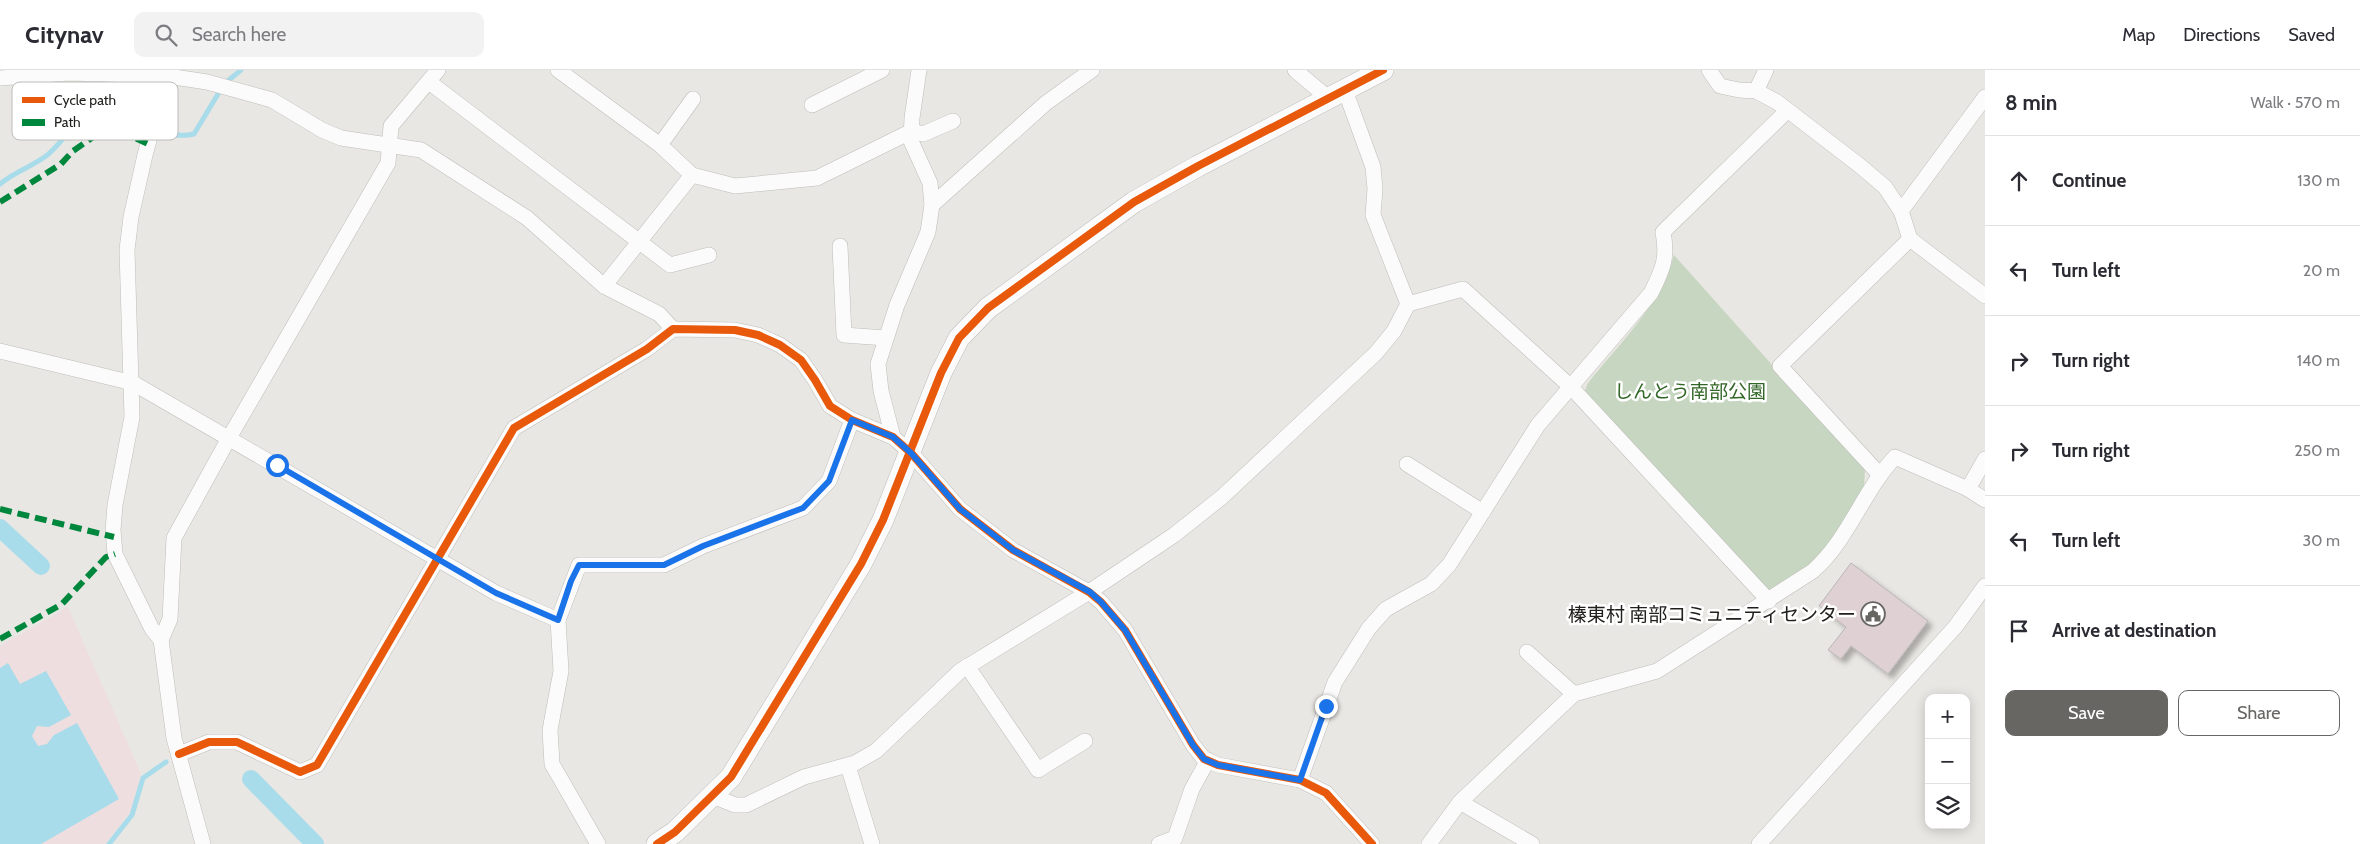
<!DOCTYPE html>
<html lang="en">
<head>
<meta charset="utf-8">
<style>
  :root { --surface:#fff; --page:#f2f2f3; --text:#2b2b33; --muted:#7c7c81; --line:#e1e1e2; --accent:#676662 }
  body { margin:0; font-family:Cabin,"Noto Sans JP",sans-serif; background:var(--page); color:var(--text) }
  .controls { position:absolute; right:15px; bottom:15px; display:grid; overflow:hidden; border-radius:10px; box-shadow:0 2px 12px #0003 }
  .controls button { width:45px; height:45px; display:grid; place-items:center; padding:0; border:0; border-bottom:1px solid var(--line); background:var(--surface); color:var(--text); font:25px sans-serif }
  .stop { position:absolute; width:15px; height:15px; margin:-11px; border:4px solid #1a73e8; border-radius:50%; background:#fff }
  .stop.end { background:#1a73e8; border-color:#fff; box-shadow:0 1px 5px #0008 }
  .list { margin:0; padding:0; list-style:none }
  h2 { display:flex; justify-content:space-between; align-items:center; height:65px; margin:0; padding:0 20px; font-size:21px }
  h2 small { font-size:16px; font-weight:400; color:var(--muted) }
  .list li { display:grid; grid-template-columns:32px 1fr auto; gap:15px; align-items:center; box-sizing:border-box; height:90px; padding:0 20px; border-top:1px solid var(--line) }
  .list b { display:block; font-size:19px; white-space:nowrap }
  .list em { font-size:16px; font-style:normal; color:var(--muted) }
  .actions { display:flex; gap:10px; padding:15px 20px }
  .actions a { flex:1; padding:11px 0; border:1px solid var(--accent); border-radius:10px; text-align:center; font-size:18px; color:var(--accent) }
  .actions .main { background:var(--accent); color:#fff }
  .icon { flex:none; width:28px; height:28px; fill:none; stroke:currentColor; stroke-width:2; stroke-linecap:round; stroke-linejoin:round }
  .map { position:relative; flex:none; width:1985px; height:774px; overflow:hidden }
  header { display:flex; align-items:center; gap:30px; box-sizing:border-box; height:70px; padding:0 25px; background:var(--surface); border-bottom:1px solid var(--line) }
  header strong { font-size:24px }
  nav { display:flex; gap:28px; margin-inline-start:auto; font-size:18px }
  .search { width:350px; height:45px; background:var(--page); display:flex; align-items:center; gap:12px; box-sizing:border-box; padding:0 18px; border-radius:10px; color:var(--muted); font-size:19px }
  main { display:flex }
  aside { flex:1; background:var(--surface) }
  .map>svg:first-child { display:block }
  .industrial { fill:#eededf }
  .green { fill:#c7d6c1 }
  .water { fill:#a8dceb }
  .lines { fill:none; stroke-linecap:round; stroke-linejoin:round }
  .stream { stroke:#a8dceb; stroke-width:5 }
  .canal { stroke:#a8dceb; stroke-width:18 }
  .building { fill:#ded0d3; stroke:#b9b6b4; filter:url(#shadow) }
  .street-casing { stroke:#bebdb9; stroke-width:16 }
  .secondary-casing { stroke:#bebdb9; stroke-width:22 }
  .street { stroke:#fcfbfb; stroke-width:15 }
  .secondary { stroke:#fcfbfb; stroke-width:21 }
  .quiet { stroke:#00873e; stroke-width:6; stroke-dasharray:12 6; stroke-linecap:butt }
  .cycleway-casing { stroke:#fff; stroke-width:11 }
  .cycleway { stroke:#e8590c; stroke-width:8 }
  .route { stroke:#1a73e8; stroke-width:6 }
  .labels { text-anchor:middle; stroke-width:5; stroke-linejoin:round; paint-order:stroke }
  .park-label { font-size:19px; fill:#316626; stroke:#fff }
  .poi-label { font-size:19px; fill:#21201d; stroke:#fff; text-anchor:end }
  .key { fill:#fff; stroke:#bcbcbb; stroke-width:1 }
  .key-label { font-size:14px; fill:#21201d }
</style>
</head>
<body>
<header>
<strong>Citynav</strong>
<div class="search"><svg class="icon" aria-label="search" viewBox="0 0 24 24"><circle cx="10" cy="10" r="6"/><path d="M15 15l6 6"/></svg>Search here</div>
<nav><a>Map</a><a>Directions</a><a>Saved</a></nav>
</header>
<main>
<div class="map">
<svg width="1985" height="774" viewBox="0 0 1985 774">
  <defs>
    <filter id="shadow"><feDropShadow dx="4.5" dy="4.5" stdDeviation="2.5" flood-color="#0004"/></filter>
  </defs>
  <rect width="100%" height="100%" fill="#e9e7e3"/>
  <path class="industrial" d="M68,537L141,704L131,741L105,774H0V576Z"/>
  <path class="green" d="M1674,185L1865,399L1864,418L1821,486L1777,519L1768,521L1584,323L1588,313C1620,273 1660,235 1674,185Z"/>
  <path class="water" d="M8,593L20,614L46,601L71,645L49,657L37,656L32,666L38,676L47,674L54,665L77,653L119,729L41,774H0V598Z"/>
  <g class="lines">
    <g class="stream">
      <path d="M0,114C14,102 31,97 46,86C65,72 80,36 109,43C117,44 124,50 131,52C149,59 175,69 194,64L224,14L241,0"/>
      <path d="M109,774L132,745L143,708L166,692"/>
    </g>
    <g class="canal">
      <path d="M0,458L41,496"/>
      <path d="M251,709L315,774"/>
    </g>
  </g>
  <path class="building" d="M1851,493L1928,551L1888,604L1851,576L1841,589L1828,580L1846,557L1819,536Z"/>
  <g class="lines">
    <g class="street-casing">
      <g id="street">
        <path d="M168,0L145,85L131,147L127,180L132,347L115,435L113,460L115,484L152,559L161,570L174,668L203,774"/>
        <path d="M558,0L660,75L692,105L604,216"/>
        <path d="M919,0L912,48L911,71L930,113L932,135L1046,33L1092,0"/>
        <path d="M1295,0L1328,28"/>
        <path d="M1709,0L1720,16L1739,20L1756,21L1777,32L1859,95L1885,117L1901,141L1910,169L1985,226"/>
        <path d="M0,8L69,3L168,6L207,12L272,30L322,60L341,68L421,80L527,148L604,216L659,244L673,259"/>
        <path d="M429,12L670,195L709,185"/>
        <path d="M1345,20L1373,97L1375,119L1373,145L1408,234L1463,219L1571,317L1769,531"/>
        <path d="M1756,21L1766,0"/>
        <path d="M812,35L882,0"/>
        <path d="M660,75L693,29"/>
        <path d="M692,105L735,116L817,108L912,61L923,64L953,51"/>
        <path d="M1901,141L1985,27"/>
        <path d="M840,176L844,265L886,268"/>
        <path d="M0,281L133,313L496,523L558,550"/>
        <path d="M893,367L881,321L878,294L897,235L928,162L932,135"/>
        <path d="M1407,394L1483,442"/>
        <path d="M1879,404L1780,296L1910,169"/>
        <path d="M1968,419L1985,389"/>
        <path d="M161,570L170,549L174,468L229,368L388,93L391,56L438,0"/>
        <path d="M1527,582L1574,624"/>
        <path d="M967,596L1038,700L1085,671"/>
        <path d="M179,684L209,672H237L300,702L317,695L514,358L647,279L673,259L735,260L758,265L780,275L801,290L815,310L830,336L852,350L893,367L911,383L960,439L1013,480L1089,522L1101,532L1125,560L1193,675L1204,689L1218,695L1300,710L1326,723L1372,774"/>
        <path d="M848,696L872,774"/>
        <path d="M1300,710L1335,612L1369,558L1386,539L1431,514L1449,495L1538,355L1651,223C1663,199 1668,188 1663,162L1787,41"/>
        <path d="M713,726L735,735H746L804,707L855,693L876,681L960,601L1089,522L1174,465L1222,427L1376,283L1394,261L1408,234"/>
        <path d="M1460,732L1532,774"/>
        <path d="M598,774L552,694L550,660L561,601L558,550L579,495H664L703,476L803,438L829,411L852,350"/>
        <path d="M1159,774L1175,768L1192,719L1208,690"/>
        <path d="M1429,774L1460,732L1574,624L1657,601L1813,501C1849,469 1863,421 1895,387L1968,419L1985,430"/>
        <path d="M1759,774L1956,556L1985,516"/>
      </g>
    </g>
    <g class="secondary-casing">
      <path id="secondary" d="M657,774L675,762L731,707L861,494L883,450L941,303L959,268L988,238L1134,132L1198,96L1383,0"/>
    </g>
    <use href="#street" class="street"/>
    <use href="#secondary" class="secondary"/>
    <g class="quiet">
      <path d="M0,132L61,94L73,81L106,58L118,60L148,74"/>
      <path d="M0,439L114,467"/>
      <path d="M0,569L62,534L106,487L115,484"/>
    </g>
    <g class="cycleway-casing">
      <g id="cycleway">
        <path d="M179,684L209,672H237L300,702L317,695L514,358L647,279L673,259L735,260L758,265L780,275L801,290L815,310L830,336L852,350L893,367L911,383L960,439L1013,480L1089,522L1101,532L1125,560L1193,675L1204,689L1218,695L1300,710L1326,723L1372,774"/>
        <path d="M657,774L675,762L731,707L861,494L883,450L941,303L959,268L988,238L1134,132L1198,96L1383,0"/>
      </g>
    </g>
    <use href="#cycleway" class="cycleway"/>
  </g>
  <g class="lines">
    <path class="route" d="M277,395L496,523L558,550L571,511L579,495H664L703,476L803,438L829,411L852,350L893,367L911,383L960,439L1013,480L1090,522L1101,532L1125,560L1193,675L1204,689L1218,695L1300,710L1326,636"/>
  </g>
  <defs>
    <g id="civic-ring" transform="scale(1.25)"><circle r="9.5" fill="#fff" stroke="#676662" stroke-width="1.5"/><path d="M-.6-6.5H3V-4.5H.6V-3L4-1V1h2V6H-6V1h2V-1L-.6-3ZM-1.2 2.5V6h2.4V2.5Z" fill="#676662"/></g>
  </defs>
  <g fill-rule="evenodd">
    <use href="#civic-ring" x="1873" y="544"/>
  </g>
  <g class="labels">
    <g class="park-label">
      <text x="1690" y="328">しんとう南部公園</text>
    </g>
    <g class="poi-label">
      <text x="1856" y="551">榛東村 南部コミュニティセンター</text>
    </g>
  </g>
  <rect x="12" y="12" width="166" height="58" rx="8" class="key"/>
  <rect x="22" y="27" width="23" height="6" fill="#e8590c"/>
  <rect x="22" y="49" width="23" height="7" fill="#00873e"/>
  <g class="key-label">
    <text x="54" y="35">Cycle path</text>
    <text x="54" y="57">Path</text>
  </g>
</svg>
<div class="controls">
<button>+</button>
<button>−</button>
<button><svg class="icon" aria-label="layers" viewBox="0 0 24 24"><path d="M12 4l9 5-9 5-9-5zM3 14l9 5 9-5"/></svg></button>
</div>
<div class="stop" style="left:277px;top:395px"></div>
<div class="stop end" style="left:1326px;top:636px"></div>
</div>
<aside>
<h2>8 min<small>Walk · 570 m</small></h2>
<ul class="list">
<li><svg class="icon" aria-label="ahead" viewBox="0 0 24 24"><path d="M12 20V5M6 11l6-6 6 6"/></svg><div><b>Continue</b></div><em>130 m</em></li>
<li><svg class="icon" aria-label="left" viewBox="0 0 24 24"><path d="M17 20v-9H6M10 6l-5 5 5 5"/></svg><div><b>Turn left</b></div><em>20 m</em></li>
<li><svg class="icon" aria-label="right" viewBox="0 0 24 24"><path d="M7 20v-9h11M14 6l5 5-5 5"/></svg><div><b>Turn right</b></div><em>140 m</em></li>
<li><svg class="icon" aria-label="right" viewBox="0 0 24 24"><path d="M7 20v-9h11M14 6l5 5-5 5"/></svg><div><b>Turn right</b></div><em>250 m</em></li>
<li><svg class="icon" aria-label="left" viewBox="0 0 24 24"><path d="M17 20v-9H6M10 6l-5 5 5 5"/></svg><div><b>Turn left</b></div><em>30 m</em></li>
<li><svg class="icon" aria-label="arrive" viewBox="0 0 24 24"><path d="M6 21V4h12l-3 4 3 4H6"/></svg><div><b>Arrive at destination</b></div></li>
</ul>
<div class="actions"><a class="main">Save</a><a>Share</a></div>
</aside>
</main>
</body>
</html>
